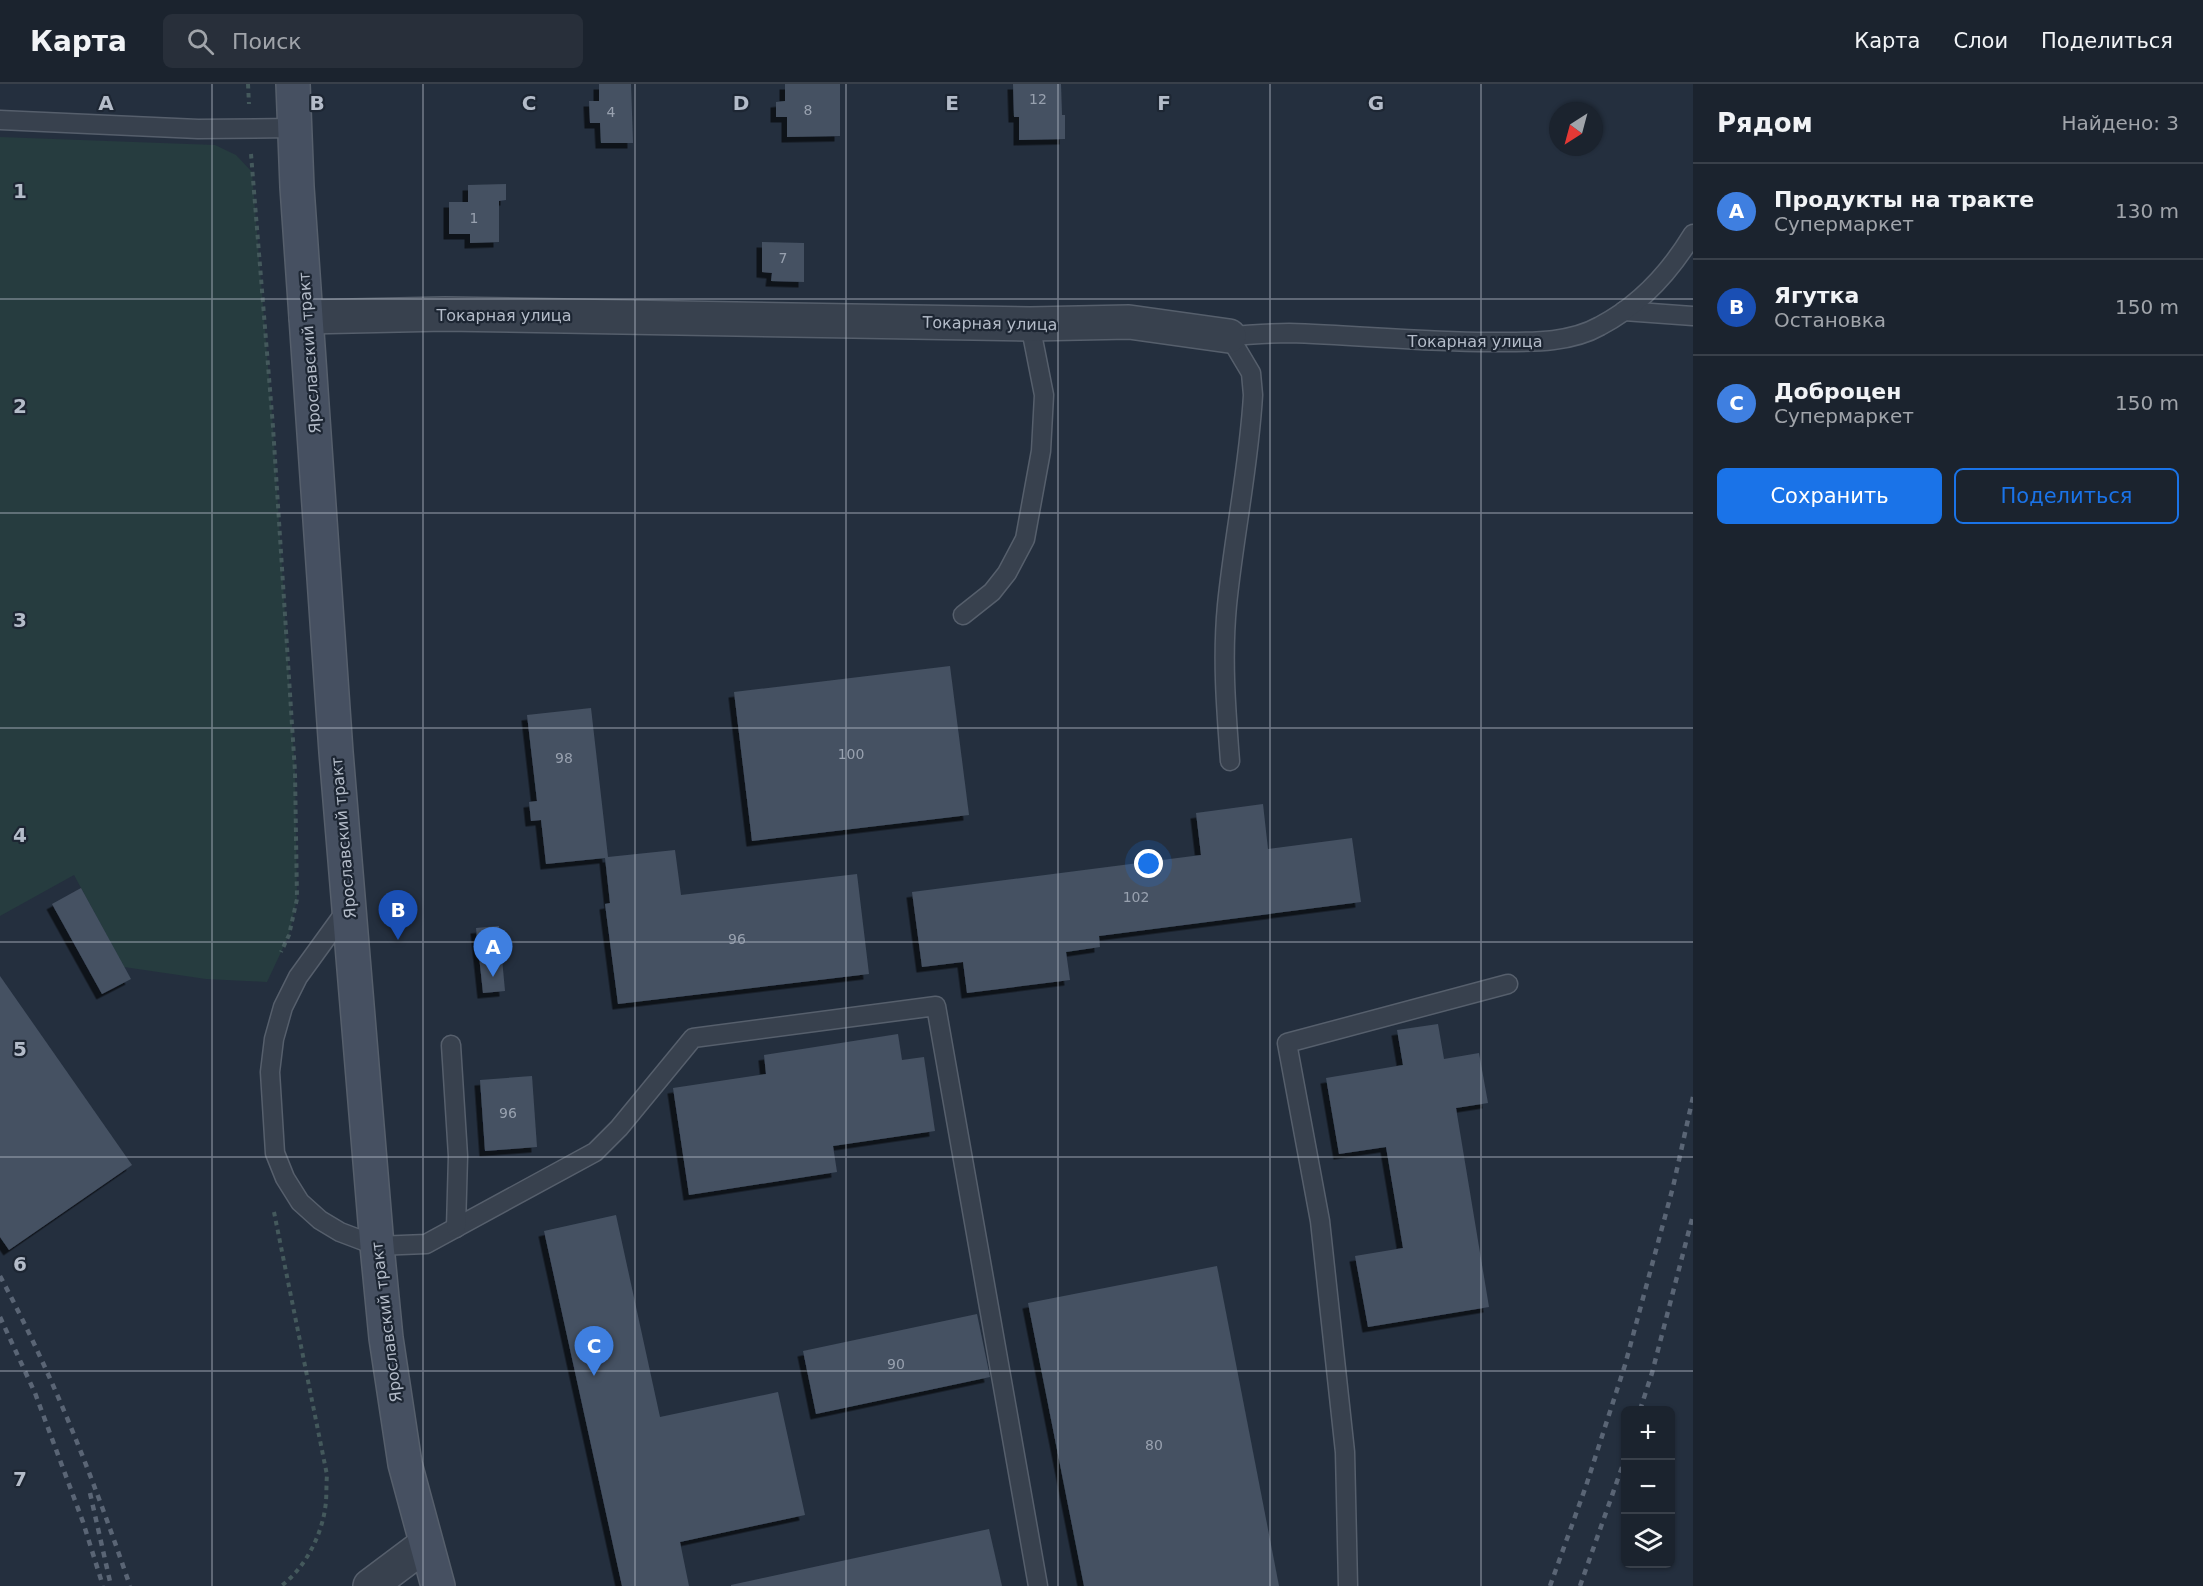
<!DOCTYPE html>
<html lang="ru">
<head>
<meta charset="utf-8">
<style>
  :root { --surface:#1b232e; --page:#282f3a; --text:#f1f3f6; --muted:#a0a4aa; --line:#39404a; --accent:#1a73e8 }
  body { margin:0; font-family:"DejaVu Sans",sans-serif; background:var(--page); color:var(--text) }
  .controls { position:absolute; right:18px; bottom:18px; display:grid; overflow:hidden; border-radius:9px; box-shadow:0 2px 4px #0004 }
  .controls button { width:54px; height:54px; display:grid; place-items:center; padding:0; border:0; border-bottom:2px solid var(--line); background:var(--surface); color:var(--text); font:30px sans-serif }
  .compass { position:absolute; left:1549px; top:18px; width:54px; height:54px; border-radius:50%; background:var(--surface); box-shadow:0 2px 4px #0004; rotate:216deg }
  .you { position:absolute; left:1149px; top:780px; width:21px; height:21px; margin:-15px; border:4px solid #fff; border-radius:50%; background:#1a73e8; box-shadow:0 0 0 9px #1a73e833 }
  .badge { display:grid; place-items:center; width:39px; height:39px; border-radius:50%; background:var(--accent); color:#fff; font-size:20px; font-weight:700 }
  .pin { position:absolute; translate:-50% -50px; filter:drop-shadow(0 2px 3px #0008) }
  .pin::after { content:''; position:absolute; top:32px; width:21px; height:18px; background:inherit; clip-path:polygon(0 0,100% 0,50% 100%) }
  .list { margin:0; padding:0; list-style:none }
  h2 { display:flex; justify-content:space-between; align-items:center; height:78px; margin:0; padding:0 24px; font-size:26px }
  h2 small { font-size:20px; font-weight:400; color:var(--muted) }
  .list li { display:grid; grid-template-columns:39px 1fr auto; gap:18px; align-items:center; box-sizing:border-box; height:96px; padding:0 24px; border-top:2px solid var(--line) }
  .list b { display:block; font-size:22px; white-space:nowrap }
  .list p { margin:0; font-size:20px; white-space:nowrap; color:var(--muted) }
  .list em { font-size:20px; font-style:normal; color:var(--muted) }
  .actions { display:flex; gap:12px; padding:18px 24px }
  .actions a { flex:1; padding:14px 0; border:2px solid var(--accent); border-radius:9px; text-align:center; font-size:21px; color:var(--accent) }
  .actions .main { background:var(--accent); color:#fff }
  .icon { flex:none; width:33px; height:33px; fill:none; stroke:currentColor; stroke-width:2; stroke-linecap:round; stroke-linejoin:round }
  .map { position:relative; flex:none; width:1693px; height:1502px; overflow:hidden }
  header { display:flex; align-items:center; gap:36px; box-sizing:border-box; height:84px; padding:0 30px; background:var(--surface); border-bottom:2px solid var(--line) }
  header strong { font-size:28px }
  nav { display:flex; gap:33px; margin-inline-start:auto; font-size:21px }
  .search { width:420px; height:54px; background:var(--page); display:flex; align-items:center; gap:15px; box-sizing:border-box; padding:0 21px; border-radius:9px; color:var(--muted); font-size:22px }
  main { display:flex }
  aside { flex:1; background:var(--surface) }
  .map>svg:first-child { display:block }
  .green { fill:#263c3f }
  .building { fill:#455162; filter:url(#shadow) }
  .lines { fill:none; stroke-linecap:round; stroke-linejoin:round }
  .lane-casing { stroke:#565f6c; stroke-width:21 }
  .street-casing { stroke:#565f6c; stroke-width:36 }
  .secondary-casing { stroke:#565f6c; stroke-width:36 }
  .path { stroke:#44595c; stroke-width:4; stroke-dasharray:4.5 4.5; stroke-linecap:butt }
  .lane { stroke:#38414e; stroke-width:18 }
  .street { stroke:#38414e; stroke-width:33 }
  .secondary { stroke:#465061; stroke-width:33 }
  .rail { stroke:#5a6575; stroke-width:4.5; stroke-dasharray:6 6; stroke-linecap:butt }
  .grid { fill:none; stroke:#b4bcc9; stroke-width:1.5; stroke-opacity:0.55 }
  .labels { text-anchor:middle; stroke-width:4.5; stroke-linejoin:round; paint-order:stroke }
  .number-label { font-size:14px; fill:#98a1af }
  .street-label { font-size:16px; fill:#b4bcc9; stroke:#1d2633 }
  .grid-label { font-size:20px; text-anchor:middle; font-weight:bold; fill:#b4bcc9; stroke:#1d2633; stroke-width:4.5; stroke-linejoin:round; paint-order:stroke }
</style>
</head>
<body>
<header>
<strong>Карта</strong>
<div class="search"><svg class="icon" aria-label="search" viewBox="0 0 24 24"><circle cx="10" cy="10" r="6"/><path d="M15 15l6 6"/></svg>Поиск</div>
<nav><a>Карта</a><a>Слои</a><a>Поделиться</a></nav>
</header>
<main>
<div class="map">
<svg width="1693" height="1502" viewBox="0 0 1693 1502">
  <defs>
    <filter id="shadow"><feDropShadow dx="-5.5" dy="5.5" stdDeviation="0" flood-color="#0009"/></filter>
  </defs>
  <rect width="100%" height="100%" fill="#242f3e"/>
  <path class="green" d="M0,53L215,61L236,71L252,88L273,343L295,688L297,815L289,851L267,898L206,895L124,883L74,791L0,832Z"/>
  <g class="building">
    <path d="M599,0H631L633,59H601L600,39H590L589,17H599Z"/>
    <path d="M785,0H840V52L787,53V33H776V18L785,17Z"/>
    <path d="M1013,0H1061L1062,31H1065V55L1019,56V33H1014Z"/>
    <path d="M506,100V116L499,117V158L470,159V150H449V118H468V101Z"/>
    <path d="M762,158L804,159V198L771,197L772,189L762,188Z"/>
    <path d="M950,582L969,731L752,757L734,608Z"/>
    <path d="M591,624L608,773L675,766L681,811L857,790L869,890L618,920L605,820L610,819L605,774L546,780L541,736L531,737L529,718L537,717L527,631Z"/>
    <path d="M1263,720L1268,765L1352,754L1361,818L1099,852L1100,863L1066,868L1070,896L967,909L963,878L922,883L912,808L1201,771L1196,729Z"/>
    <path d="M81,804L131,895L102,910L52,820Z"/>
    <path d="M499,842L505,907L483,909L476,844Z"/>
    <path d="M0,892L132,1081L9,1166L0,1153Z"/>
    <path d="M1438,940L1444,975L1479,969L1488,1019L1456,1024L1489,1223L1368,1243L1355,1172L1403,1164L1386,1063L1339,1070L1326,994L1403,981L1397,946Z"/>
    <path d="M898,950L902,976L924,973L935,1047L833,1062L837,1088L689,1111L673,1004L766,990L764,971Z"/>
    <path d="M532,992L537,1063L485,1067L480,996Z"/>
    <path d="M616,1131L660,1333L778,1308L805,1431L680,1458L689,1502H622L544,1147Z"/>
    <path d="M1217,1182L1279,1502H1084L1028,1219Z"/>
    <path d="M977,1230L990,1293L816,1330L803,1267Z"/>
    <path d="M989,1445L1002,1502H731V1501Z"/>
  </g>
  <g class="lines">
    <g class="lane-casing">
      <g id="lane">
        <path d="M0,36L198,45L294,44"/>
        <path d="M1624,227L1693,232"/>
        <path d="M963,531L992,508L1007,489L1025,455L1041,367L1044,311L1030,240"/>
        <path d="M1230,677C1226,625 1222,574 1227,521C1234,451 1249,382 1253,311L1251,289L1229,252C1249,251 1269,249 1289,249C1359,251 1428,259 1498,258C1532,258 1570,259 1600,242C1640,221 1670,188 1693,150"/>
        <path d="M348,824L298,893L283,923L274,955L270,988L275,1069L285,1094L300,1118L320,1136L340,1148L377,1162L426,1160L595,1068L619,1044L693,954L936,922L1038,1502"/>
        <path d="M451,961L458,1072L456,1144"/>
        <path d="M1348,1502L1345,1368L1320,1137L1287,959L1508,900"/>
      </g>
    </g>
    <g class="street-casing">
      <g id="street">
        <path d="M306,233L445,230L1030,240L1129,238L1229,252"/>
        <path d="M370,1502L426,1460"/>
      </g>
    </g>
    <g class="secondary-casing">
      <path id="secondary" d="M293,0L297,103L336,668L377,1162L386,1254L405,1380L438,1502"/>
    </g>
    <g class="path">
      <path d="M248,0L249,20"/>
      <path d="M251,70L273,343L295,688L297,815L289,851L281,868"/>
      <path d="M274,1128L327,1391C326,1402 327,1414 325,1425C321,1453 304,1485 281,1502"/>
    </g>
    <use href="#lane" class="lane"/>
    <use href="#street" class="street"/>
    <use href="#secondary" class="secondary"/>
    <g class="rail">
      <path d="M0,1192C53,1291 94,1396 130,1502"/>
      <path d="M0,1233L35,1309L83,1438L103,1502"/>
      <path d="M1640,1326L1652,1289L1693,1131"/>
      <path d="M90,1409L111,1502"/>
      <path d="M1550,1502L1586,1402L1625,1281L1673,1103L1693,1013"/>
      <path d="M1580,1502L1626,1372"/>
    </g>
  </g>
  <path class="grid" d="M212,0V1502M423,0V1502M635,0V1502M846,0V1502M1058,0V1502M1270,0V1502M1481,0V1502M0,215H1693M0,429H1693M0,644H1693M0,858H1693M0,1073H1693M0,1287H1693"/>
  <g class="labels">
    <g class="number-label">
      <text x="1038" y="20">12</text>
      <text x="808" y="31">8</text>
      <text x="611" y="33">4</text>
      <text x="474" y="139">1</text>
      <text x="783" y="179">7</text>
      <text x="851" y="675">100</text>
      <text x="564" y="679">98</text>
      <text x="1136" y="818">102</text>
      <text x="737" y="860">96</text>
      <text x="508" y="1034">96</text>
      <text x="896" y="1285">90</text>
      <text x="1154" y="1366">80</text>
    </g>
    <g class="street-label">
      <text x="504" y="237">Токарная улица</text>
      <text transform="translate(990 239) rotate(1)" y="6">Токарная улица</text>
      <text x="1475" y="263">Токарная улица</text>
      <text transform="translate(309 269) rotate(-94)" y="6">Ярославский тракт</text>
      <text transform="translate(343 754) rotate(-95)" y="6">Ярославский тракт</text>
      <text transform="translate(386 1238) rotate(-97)" y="6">Ярославский тракт</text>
    </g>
  </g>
  <g class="grid-label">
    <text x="106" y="26">A</text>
    <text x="317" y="26">B</text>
    <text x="529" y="26">C</text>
    <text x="741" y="26">D</text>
    <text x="952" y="26">E</text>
    <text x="1164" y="26">F</text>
    <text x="1376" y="26">G</text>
    <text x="20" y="114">1</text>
    <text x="20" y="329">2</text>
    <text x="20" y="543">3</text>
    <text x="20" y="758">4</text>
    <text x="20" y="972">5</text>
    <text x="20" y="1187">6</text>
    <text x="20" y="1402">7</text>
  </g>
</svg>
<div class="controls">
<button>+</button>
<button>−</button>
<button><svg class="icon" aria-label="layers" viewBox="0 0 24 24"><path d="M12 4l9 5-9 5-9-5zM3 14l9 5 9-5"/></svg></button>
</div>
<svg class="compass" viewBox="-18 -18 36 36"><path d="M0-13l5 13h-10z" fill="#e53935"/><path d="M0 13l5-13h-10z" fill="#a0a4aa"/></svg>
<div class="you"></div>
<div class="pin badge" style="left:493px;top:893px;background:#3f7fe0">A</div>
<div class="pin badge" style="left:398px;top:856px;background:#1a4fb4">B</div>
<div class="pin badge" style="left:594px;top:1292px;background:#3f7fe0">C</div>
</div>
<aside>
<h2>Рядом<small>Найдено: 3</small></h2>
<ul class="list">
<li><span class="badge" style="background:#3f7fe0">A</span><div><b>Продукты на тракте</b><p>Супермаркет</p></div><em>130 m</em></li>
<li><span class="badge" style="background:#1a4fb4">B</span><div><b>Ягутка</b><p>Остановка</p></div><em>150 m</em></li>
<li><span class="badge" style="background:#3f7fe0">C</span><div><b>Доброцен</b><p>Супермаркет</p></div><em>150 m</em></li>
</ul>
<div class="actions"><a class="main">Сохранить</a><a>Поделиться</a></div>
</aside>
</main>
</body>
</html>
